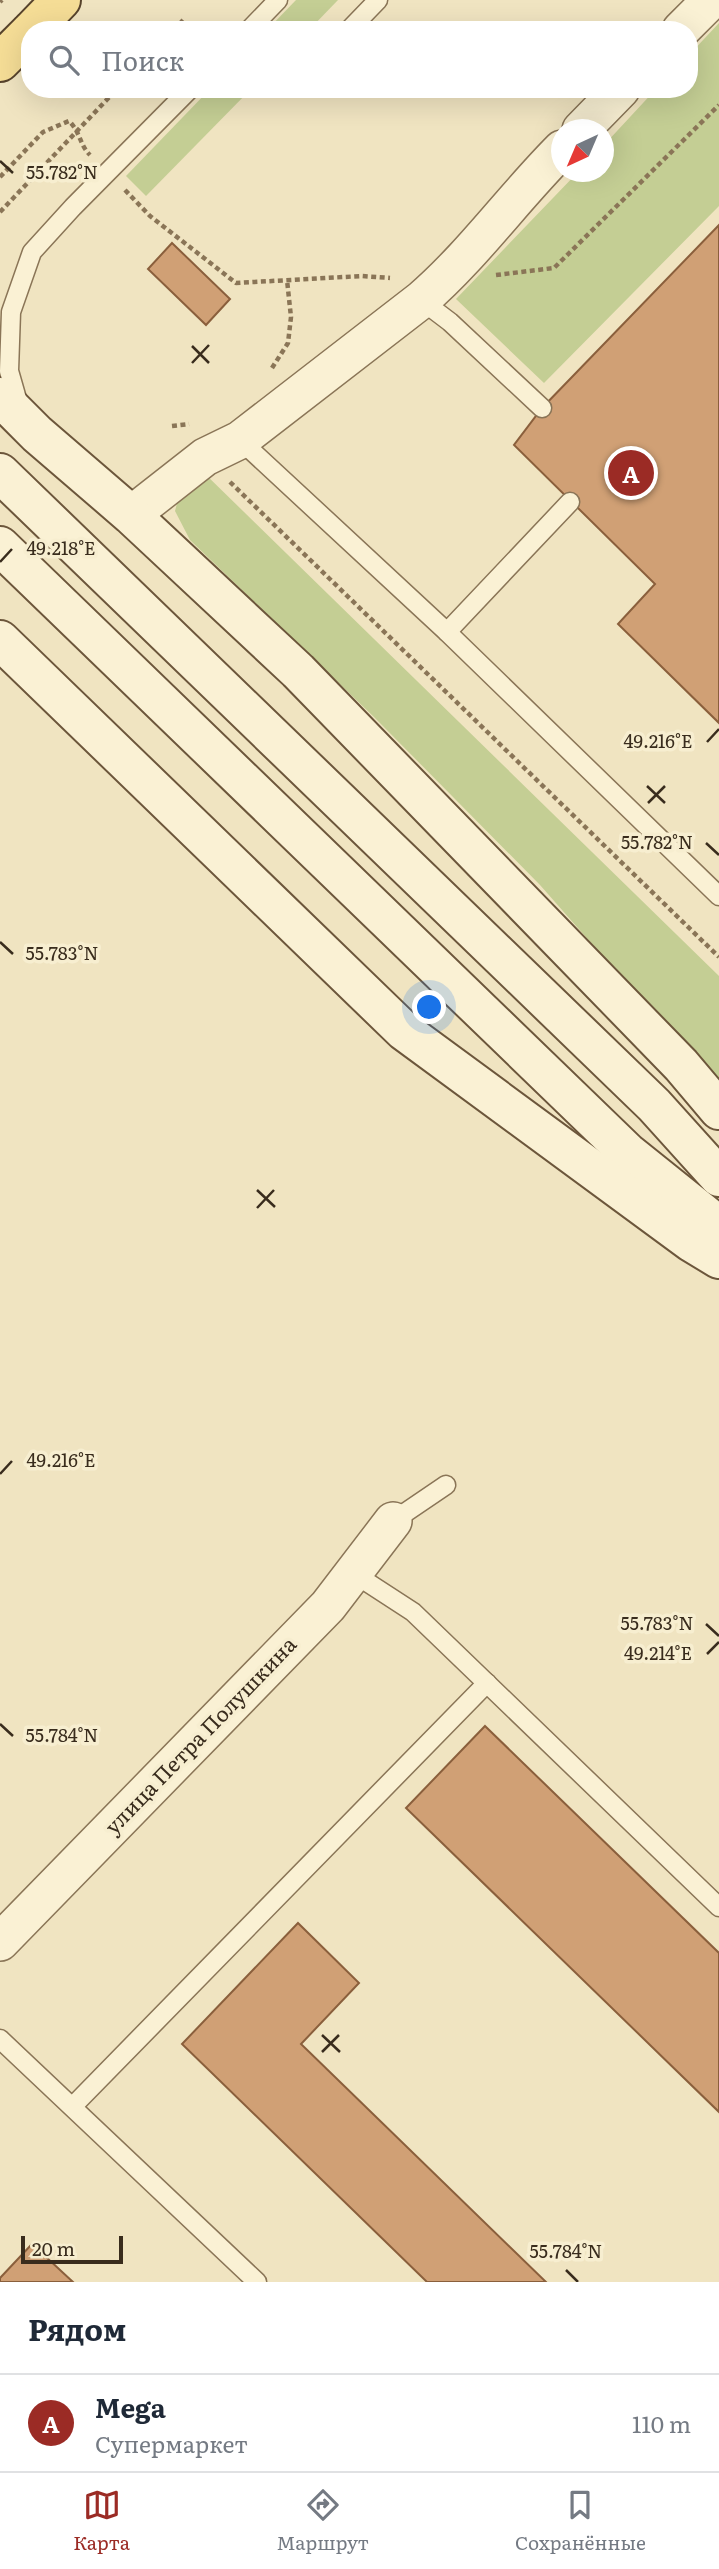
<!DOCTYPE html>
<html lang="ru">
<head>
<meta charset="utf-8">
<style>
  :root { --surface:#fff; --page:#f2f2f3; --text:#1f2937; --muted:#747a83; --line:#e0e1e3; --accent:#9b2b25 }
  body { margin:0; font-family:Literata,serif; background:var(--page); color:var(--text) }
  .compass { position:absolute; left:551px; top:119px; width:63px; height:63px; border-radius:50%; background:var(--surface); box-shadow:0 7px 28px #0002; rotate:224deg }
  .scale { position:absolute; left:21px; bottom:18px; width:102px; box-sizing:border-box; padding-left:7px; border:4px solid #392c1d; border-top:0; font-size:19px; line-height:24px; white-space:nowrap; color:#392c1d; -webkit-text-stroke:5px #f7eed0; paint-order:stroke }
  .you { position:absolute; left:430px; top:1008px; width:24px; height:24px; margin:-18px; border:5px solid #fff; border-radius:50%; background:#1a73e8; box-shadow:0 0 0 10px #1a73e833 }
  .badge { display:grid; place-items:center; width:46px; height:46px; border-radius:50%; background:var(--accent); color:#fff; font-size:23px; font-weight:700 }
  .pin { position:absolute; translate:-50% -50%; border:4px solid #fff; box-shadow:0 2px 7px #0006 }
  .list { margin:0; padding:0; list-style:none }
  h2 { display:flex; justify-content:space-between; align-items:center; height:91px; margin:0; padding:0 28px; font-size:30px }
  h2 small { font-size:23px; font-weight:400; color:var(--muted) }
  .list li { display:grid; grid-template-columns:46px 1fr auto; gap:21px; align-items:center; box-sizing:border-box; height:98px; padding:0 28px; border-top:2px solid var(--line) }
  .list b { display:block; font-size:26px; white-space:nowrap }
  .list p { margin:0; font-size:23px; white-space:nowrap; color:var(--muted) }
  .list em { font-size:23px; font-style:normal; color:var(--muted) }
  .icon { flex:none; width:38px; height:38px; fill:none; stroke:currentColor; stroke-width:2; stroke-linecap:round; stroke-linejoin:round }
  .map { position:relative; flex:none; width:719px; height:2282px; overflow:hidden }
  .search { position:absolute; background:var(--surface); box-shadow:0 7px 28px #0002; left:21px; right:21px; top:21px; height:77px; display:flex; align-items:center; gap:18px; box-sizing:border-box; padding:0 24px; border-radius:28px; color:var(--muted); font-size:26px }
  .sheet { height:189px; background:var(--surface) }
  nav { display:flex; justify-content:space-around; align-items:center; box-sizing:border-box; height:98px; border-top:2px solid var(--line); background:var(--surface); font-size:19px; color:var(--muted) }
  nav a { display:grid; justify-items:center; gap:4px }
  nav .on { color:var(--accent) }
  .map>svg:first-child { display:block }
  .green { fill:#c4ce94 }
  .building { fill:#d0a075; stroke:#8a5f3c; stroke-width:2 }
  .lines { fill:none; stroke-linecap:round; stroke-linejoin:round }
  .service-casing { stroke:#8a7557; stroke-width:21 }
  .minor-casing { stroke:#8a7557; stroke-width:40 }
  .secondary-casing { stroke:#6c563b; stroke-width:42 }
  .primary-casing { stroke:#57432c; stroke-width:42 }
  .path { stroke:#8a7557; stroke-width:4.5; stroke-dasharray:5 3.5; stroke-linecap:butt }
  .service { stroke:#faf1d4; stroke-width:18 }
  .minor { stroke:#faf1d4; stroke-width:37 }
  .secondary { stroke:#faf1d4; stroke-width:38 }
  .primary { stroke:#f5dd96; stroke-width:38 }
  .ticks { fill:none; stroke:#392c1d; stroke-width:2.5 }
  .labels { text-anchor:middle; stroke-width:7; stroke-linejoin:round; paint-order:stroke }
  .street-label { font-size:21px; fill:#392c1d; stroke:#f7eed0 }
  .ticks-label { font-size:18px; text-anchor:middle; fill:#392c1d; stroke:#f7eed0; stroke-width:7; stroke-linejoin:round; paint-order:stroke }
</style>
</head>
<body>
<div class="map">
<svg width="719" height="2282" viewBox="0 0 719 2282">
  <rect width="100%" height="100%" fill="#f0e4c1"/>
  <g class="green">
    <path d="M296,0H338L309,30H267Z"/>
    <path d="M719,23V206L544,383L456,299L578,172H604V145L656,89H689V55Z"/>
    <path d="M210,89H251L146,196L126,176Z"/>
    <path d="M200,469L719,976V1088L540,885L374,717L190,540L175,511L184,477Z"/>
  </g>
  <g class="building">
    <path d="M719,225V723L618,624L655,584L514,445L542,408Z"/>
    <path d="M172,243L230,299L206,325L148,269Z"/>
    <path d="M485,1726L719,1953V2112L406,1808Z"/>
    <path d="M298,1923L359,1983L301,2044L546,2282H427L182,2044Z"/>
    <path d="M32,2244L73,2282H0V2278Z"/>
  </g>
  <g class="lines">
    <g class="service-casing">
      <g id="service">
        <path d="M249,30L278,0"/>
        <path d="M349,30L378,0"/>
        <path d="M421,300L450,322L542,408"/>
        <path d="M19,406L9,371L11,312L32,252L73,207L190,89"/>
        <path d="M240,440L447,632L719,896"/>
        <path d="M447,632L570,502"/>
        <path d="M393,1521L446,1485"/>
        <path d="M353,1573L413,1612L719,1907"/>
        <path d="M0,2039L257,2282"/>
        <path d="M73,2106L487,1683"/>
      </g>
    </g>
    <g class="minor-casing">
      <g id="minor">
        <path d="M681,30L711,0"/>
        <path d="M581,130L621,89"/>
        <path d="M131,515L205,457L240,440L421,300C473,255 513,198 562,149"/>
        <path d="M0,1942L328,1606L393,1521"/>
      </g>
    </g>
    <g class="secondary-casing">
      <g id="secondary">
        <path d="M0,397L37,434L131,515L298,671L681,1065L719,1110"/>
        <path d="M0,473L654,1105L719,1177"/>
        <path d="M0,546L627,1152L719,1226"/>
        <path d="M0,640L404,1031L691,1242L719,1259"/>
      </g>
    </g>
    <g class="primary-casing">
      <g id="primary">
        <path d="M32,30L61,0"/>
        <path d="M0,62L30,32"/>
      </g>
    </g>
    <g class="path">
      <path d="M0,2L2,0"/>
      <path d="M174,30L184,19"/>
      <path d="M0,177L43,132L69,121C81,133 79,144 90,155"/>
      <path d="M125,190L150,216L236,283L362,276L390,278"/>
      <path d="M0,212L117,89"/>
      <path d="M496,275L554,268L719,105"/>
      <path d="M272,368L288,343L291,317L287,280"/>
      <path d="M172,426L189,424"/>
      <path d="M230,482L719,957"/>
    </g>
    <use href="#service" class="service"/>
    <use href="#minor" class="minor"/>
    <use href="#secondary" class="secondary"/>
    <use href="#primary" class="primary"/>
  </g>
  <path class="ticks" d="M0,161L13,173M192,346L209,363M192,363L209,345M0,562L12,549M707,742L719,729M647,786L665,803M648,803L665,786M706,843L719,855M0,942L13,954M257,1190L275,1207M257,1208L274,1190M0,1474L12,1461M706,1624L719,1636M707,1654L719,1642M0,1724L13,1736M322,2035L340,2052M322,2052L339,2035M566,2270L578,2282"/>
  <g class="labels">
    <g class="street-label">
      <text transform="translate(201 1736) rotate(-46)" y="7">улица Петра Полушкина</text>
    </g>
  </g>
  <g class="ticks-label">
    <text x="62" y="179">55.782°N</text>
    <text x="61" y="555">49.218°E</text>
    <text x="658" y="748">49.216°E</text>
    <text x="657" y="849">55.782°N</text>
    <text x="62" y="960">55.783°N</text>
    <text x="61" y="1467">49.216°E</text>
    <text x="657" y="1630">55.783°N</text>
    <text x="658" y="1660">49.214°E</text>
    <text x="62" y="1742">55.784°N</text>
    <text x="566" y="2258">55.784°N</text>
  </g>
</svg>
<svg class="compass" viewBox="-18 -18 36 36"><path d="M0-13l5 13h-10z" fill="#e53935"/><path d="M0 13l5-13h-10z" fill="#747a83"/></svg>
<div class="scale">20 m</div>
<div class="you"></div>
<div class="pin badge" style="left:631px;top:473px">A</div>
<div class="search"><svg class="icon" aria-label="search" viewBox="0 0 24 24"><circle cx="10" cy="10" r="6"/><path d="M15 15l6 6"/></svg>Поиск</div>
</div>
<section class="sheet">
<h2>Рядом<small></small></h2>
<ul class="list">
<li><span class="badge">A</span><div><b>Mega</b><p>Супермаркет</p></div><em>110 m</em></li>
</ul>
</section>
<nav>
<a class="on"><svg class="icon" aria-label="map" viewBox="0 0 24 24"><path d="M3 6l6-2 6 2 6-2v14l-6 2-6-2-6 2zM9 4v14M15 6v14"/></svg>Карта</a>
<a><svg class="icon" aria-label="directions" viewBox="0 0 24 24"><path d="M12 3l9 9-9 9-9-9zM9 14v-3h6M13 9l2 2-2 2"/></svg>Маршрут</a>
<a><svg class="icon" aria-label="saved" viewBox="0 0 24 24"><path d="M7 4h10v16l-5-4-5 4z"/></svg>Сохранённые</a>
</nav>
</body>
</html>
